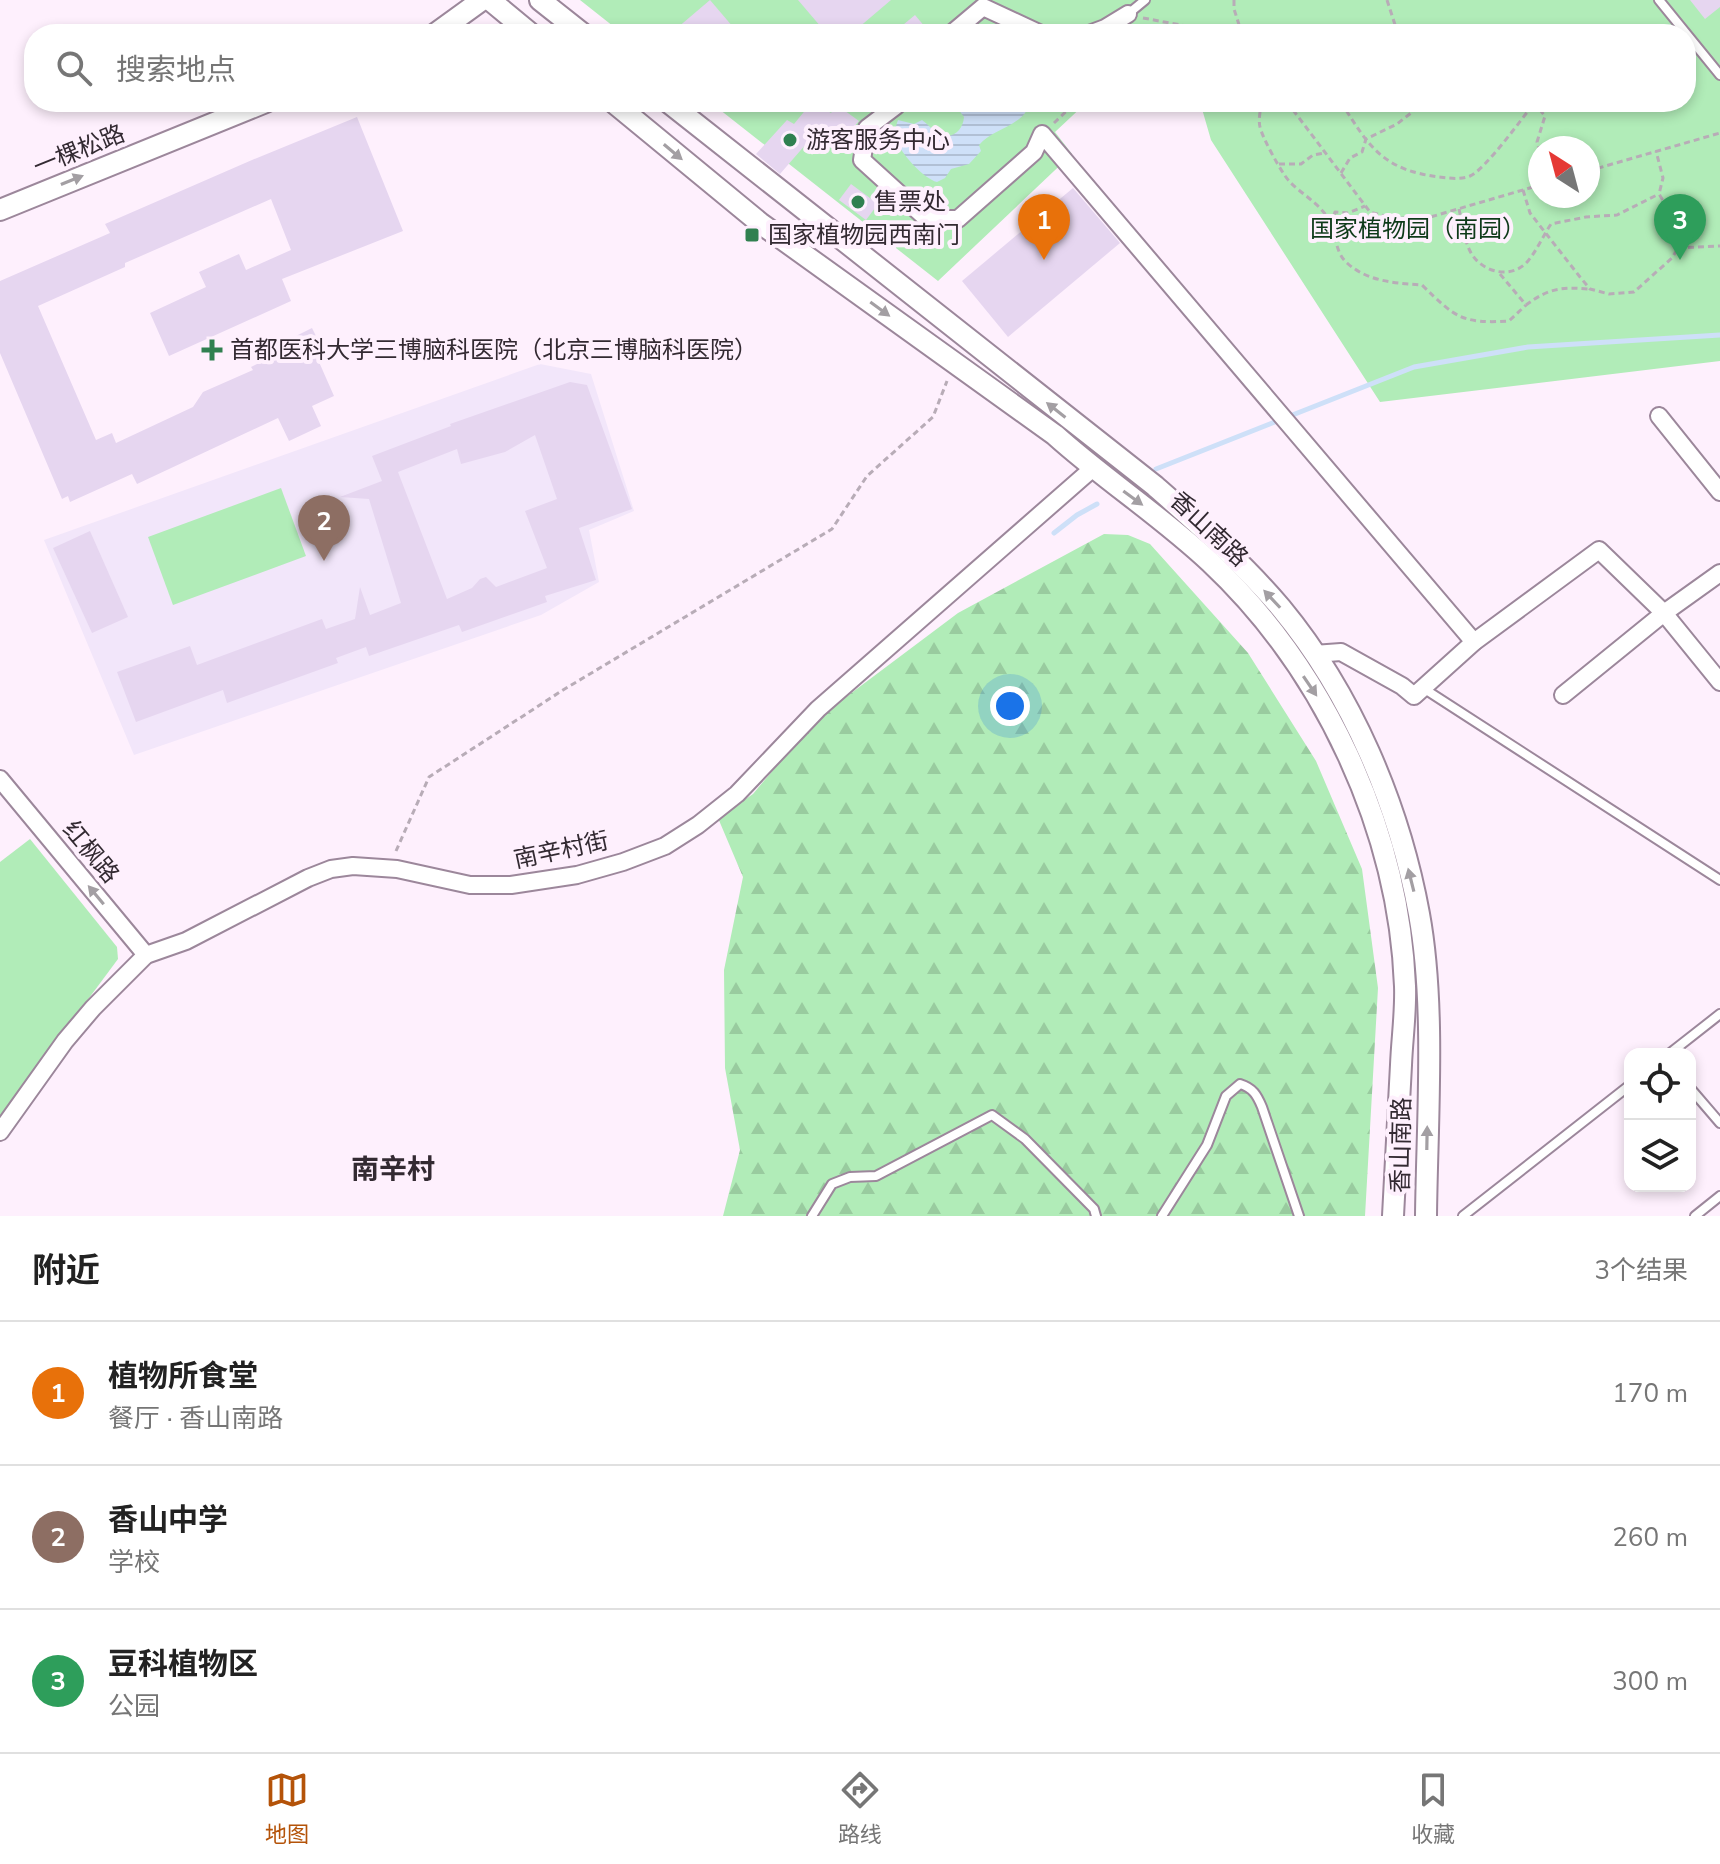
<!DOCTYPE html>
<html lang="zh">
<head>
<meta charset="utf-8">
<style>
  :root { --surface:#fff; --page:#f6f6f6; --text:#222; --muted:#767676; --line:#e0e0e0; --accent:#b45309 }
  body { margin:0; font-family:"Nunito Sans","Noto Sans SC",sans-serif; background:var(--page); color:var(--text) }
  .controls { position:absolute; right:24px; bottom:24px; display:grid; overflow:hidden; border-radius:16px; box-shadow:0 4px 12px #0003 }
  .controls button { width:72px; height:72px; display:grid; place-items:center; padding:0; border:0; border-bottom:2px solid var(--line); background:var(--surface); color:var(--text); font:40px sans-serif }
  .compass { position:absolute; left:1528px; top:136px; width:72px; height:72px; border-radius:50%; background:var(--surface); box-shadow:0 4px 12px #0003; rotate:324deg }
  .you { position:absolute; left:1010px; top:706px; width:28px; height:28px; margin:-20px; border:6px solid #fff; border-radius:50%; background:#1a73e8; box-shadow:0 0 0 12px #1a73e833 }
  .badge { display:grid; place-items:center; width:52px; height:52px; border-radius:50%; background:var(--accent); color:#fff; font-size:26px; font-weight:700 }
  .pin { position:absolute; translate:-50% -66px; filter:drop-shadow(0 2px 4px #0008) }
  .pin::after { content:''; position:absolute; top:42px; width:28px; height:24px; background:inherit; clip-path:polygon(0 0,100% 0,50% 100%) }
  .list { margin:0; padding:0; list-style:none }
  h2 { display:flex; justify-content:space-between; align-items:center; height:104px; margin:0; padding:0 32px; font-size:34px }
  h2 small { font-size:26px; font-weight:400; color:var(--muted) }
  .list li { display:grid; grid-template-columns:52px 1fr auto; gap:24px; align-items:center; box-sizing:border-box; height:144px; padding:0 32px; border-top:2px solid var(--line) }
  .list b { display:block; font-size:30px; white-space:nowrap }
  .list p { margin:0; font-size:26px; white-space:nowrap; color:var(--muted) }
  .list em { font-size:26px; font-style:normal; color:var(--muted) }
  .icon { flex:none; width:44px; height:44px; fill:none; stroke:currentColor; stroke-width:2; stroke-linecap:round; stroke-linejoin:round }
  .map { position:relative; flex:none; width:1720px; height:1216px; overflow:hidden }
  .search { position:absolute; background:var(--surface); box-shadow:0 4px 12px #0003; left:24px; right:24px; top:24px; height:88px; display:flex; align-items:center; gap:20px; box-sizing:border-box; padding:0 28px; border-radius:32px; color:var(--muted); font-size:30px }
  .sheet { height:536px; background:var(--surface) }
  nav { display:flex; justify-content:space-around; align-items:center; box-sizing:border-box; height:112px; border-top:2px solid var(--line); background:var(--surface); font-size:22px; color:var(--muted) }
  nav a { display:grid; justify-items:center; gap:4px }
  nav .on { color:var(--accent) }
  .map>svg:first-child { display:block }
  .education { fill:#f2e6fa }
  .forest { fill:url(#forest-firs) }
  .garden { fill:#b1ecb8; fill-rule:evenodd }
  .water { fill:url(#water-rules) }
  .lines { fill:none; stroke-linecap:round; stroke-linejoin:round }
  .stream { stroke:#cee0f8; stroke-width:5 }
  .building { fill:#e6d6f0; fill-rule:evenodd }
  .service-casing { stroke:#9c879b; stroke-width:12 }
  .minor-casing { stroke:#9c879b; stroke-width:20 }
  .tertiary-casing { stroke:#9c879b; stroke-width:24 }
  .path { stroke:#b8acb7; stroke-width:3; stroke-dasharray:6 4; stroke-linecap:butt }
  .service { stroke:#fff; stroke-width:8 }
  .minor { stroke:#fff; stroke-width:16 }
  .tertiary { stroke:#fff; stroke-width:20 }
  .oneway { fill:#a39fa3 }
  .poi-dot { fill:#308050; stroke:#fef0fd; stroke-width:3 }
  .labels { text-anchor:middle; stroke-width:8; stroke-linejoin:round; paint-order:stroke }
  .poi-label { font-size:24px; fill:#332a32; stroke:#fef0fd; text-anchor:start }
  .street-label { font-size:24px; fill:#332a32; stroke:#fef0fd }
  .park-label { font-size:24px; fill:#0e3a19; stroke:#fef0fd }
  .quarter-label { font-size:28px; font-weight:bold; fill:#332a32; stroke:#fef0fd }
</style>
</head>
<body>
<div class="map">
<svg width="1720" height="1216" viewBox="0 0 1720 1216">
  <defs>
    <pattern id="forest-firs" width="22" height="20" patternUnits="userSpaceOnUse" patternTransform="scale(2)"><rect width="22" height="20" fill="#b1ecb8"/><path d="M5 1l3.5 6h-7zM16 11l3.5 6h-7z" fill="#99cb9f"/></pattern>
    <pattern id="water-rules" width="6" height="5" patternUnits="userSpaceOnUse" patternTransform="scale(2)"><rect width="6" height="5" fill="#cee0f8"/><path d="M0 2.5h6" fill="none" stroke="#b1c0d5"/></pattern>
  </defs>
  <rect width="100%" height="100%" fill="#fef0fd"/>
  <path class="education" d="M540,364L591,374L634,511L589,530L599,582L541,615L134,755L44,540Z"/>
  <path class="forest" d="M1104,534L1128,535L1150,544L1248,653L1316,761L1362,869L1378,988L1365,1216H723L740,1150L725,1068L724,970L743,877L718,818L753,794L784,757L834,706L958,613Z"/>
  <g class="garden">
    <path d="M580,0H1720V361L1380,402L1211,140L1200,102H1686V34H623ZM1540,148H1588V196H1540Z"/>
    <path d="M710,102H1087L1055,132L1072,154L938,281Z"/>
    <path d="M281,488L306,556L173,605L148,537Z"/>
    <path d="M30,839L117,947L118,959L0,1118V862Z"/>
  </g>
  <path class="water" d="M953,102H1030C1025,126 993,128 979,145L981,151L969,164L951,169L945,178L937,182C924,179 900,153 896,139C894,133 896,125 898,120L914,124L922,120C928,124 933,131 939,134C953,140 963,130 964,117Z"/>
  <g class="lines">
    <g class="stream">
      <path d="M1156,469L1414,367L1528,347L1720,335"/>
      <path d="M1054,533L1077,515L1097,504"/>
    </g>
  </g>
  <g class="building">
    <path d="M710,0L739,34H670Z"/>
    <path d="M798,0H891L851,34H827Z"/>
    <path d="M1690,0H1720V7L1705,19Z"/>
    <path d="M915,15L931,34H892Z"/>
    <path d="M812,102L831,113L837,105L859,121L839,144L820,128L780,174L756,154L787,120L794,124Z"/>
    <path d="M357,117L403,231L282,279L291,301L169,356L150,313L206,287L199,272L239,254L246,270L291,250L271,199L125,263V267L38,306L96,440L112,433L116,443L193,407L203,392L253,370L251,367L281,352L294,337L312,328L326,356L319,362L334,396L312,406L321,426L289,441L278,418L137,484L132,474L70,502L68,496L62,499L0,353V281L110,233L105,224L252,160Z"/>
    <path d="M851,184L878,204L866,220L839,200Z"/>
    <path d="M1073,188L1120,243L1008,337L962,281Z"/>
    <path d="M570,382L587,385L632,509L579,528L596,580L545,596L547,602L462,632L459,625L369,656L366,647L336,658L338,663L227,703L223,690L136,722L117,672L190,646L197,665L322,619L326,629L355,619L360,587L370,615L401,603L369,499L340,497L382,481L372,456L451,426L450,424ZM535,435L557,499L525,511L547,568L496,587L486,577L480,579L472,588L447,599L398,472L457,449L461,464L505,452Z"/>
    <path d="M90,531L128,617L92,633L53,548Z"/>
  </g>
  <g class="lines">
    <g class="service-casing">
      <g id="service">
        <path d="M1659,0L1720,75"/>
        <path d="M1128,14L1145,0"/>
        <path d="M1423,688L1720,880"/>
        <path d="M1669,1054L1720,1014"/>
        <path d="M1690,1088L1720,1123"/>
        <path d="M812,1216L832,1184L850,1177L876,1176L992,1115L1025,1139L1094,1209L1096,1216"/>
        <path d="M1162,1216L1207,1145L1226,1096L1240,1084C1253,1088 1257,1095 1262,1107L1299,1216"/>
        <path d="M1463,1216L1630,1085"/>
        <path d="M1695,1216L1720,1196"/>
      </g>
    </g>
    <g class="minor-casing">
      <g id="minor">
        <path d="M951,34L983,7L1041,34"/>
        <path d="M1089,34L1105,28L1128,14"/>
        <path d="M897,102L896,106L867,128L862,160L927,219H958L1034,152L1042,134L1474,642"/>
        <path d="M1659,416L1720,492"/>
        <path d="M1314,654L1341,652L1402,686L1414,696L1474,642L1599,550L1664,613L1720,682"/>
        <path d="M1563,695L1664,613L1720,573"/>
        <path d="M0,779L146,955"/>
        <path d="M0,1132L65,1041L93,1008L146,955L186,941L308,878L331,869L353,866L397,869L470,885H511L577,875L623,862L665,846L698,825L737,794L818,709L1092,469"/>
      </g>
    </g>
    <g class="tertiary-casing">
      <g id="tertiary">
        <path d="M490,0L531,34"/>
        <path d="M540,0L583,34"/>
        <path d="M435,34L482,0"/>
        <path d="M613,102L760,223L1055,435C1105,480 1161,516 1210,562C1324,669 1399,829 1405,986C1406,1012 1402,1039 1401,1065C1398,1115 1396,1166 1393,1216"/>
        <path d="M668,102L1155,486C1199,525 1243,563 1281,608C1352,694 1399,805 1419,914C1436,1007 1427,1121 1426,1216"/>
        <path d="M0,210L266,102"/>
      </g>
    </g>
    <g class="path">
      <path d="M1234,0V9L1242,34"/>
      <path d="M1387,0L1398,34"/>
      <path d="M1143,18L1229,34"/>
      <path d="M1261,102C1261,109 1258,119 1260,127C1262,137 1281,172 1289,181C1302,195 1323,205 1331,224C1337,238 1335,252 1347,263C1368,282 1396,283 1422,285C1455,317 1461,324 1509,321L1526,305"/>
      <path d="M1287,102L1370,212L1392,218H1427L1540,185"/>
      <path d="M1341,102C1369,147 1383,170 1439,177C1448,178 1460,180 1470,176C1485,170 1523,117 1535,102"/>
      <path d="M1533,102L1545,116L1537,142L1540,152"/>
      <path d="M1054,123L1076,102"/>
      <path d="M1279,164H1301L1313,155L1325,153"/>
      <path d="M1588,171L1720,133"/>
      <path d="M1341,173L1350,158L1362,152L1366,139L1397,124L1425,102"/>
      <path d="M1523,190L1530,213L1580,277L1590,289L1609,294L1634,292L1672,258L1678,248L1675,220L1659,194L1663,178L1656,151"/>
      <path d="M1459,209C1462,222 1464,239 1470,251C1481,273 1512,280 1528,261C1537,250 1543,236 1551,224L1586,217L1617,215L1659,194"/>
      <path d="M1331,224L1335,212L1348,213L1365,206"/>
      <path d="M1678,248L1720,246"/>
      <path d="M1500,274L1526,305C1549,288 1561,287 1589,289"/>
      <path d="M396,851L429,777L563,690L832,529L867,476L933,417L947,381"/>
    </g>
    <use href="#service" class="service"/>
    <use href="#minor" class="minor"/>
    <use href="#tertiary" class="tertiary"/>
  </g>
  <defs><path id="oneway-solid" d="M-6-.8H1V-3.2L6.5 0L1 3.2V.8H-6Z" transform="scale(2)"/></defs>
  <g class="oneway">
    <use href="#oneway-solid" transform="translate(673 152) rotate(40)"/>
    <use href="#oneway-solid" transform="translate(72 180) rotate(-22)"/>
    <use href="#oneway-solid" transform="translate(880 309) rotate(36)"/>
    <use href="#oneway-solid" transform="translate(1056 410) rotate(-142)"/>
    <use href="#oneway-solid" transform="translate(1133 498) rotate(36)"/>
    <use href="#oneway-solid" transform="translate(1272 599) rotate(-133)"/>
    <use href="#oneway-solid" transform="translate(1310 686) rotate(56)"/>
    <use href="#oneway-solid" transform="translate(1411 880) rotate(-104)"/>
    <use href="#oneway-solid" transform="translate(96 895) rotate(-130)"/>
    <use href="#oneway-solid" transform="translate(1427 1138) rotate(-89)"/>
  </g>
  <g class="poi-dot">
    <circle cx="790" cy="140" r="8"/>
    <circle cx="858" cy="202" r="8"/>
    <rect x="744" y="227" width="16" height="16" rx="4"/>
    <path d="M208 338h8v8h8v8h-8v8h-8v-8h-8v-8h8z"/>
  </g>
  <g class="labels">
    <g class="poi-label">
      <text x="806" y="148">游客服务中心</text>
      <text x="874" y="210">售票处</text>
      <text x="768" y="243">国家植物园西南门</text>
      <text x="230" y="358">首都医科大学三博脑科医院（北京三博脑科医院）</text>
    </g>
    <g class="street-label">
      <text transform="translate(79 150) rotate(-22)" y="8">一棵松路</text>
      <text transform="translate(1209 529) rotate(43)" y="8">香山南路</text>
      <text transform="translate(561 850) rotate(-12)" y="8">南辛村街</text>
      <text transform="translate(91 852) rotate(50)" y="8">红枫路</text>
      <text transform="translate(1401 1145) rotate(-89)" y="8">香山南路</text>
    </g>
    <g class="park-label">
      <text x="1418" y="237">国家植物园（南园）</text>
    </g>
    <g class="quarter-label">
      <text x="393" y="1179">南辛村</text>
    </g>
  </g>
</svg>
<div class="controls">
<button><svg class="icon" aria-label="locate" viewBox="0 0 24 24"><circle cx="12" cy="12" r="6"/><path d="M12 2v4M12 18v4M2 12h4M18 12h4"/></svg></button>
<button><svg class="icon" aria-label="layers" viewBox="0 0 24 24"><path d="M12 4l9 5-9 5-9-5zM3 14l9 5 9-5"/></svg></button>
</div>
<svg class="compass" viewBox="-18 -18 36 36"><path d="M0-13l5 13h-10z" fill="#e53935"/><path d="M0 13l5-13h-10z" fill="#767676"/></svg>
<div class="you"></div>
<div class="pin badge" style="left:1044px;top:260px;background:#e8710a">1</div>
<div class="pin badge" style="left:324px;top:561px;background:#8d6e63">2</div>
<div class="pin badge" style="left:1680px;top:260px;background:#2e9e5b">3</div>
<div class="search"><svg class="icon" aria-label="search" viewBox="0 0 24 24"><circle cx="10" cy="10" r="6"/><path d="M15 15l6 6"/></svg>搜索地点</div>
</div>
<section class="sheet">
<h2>附近<small>3个结果</small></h2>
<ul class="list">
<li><span class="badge" style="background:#e8710a">1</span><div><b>植物所食堂</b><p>餐厅 · 香山南路</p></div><em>170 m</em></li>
<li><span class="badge" style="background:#8d6e63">2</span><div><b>香山中学</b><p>学校</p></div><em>260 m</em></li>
<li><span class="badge" style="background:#2e9e5b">3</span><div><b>豆科植物区</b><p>公园</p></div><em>300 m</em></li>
</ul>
</section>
<nav>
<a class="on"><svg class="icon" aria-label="map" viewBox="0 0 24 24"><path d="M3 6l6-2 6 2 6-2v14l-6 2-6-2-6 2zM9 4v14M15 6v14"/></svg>地图</a>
<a><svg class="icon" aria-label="directions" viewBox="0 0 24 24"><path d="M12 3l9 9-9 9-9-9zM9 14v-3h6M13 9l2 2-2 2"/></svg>路线</a>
<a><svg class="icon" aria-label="saved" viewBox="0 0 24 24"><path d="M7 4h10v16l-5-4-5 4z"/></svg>收藏</a>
</nav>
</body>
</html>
